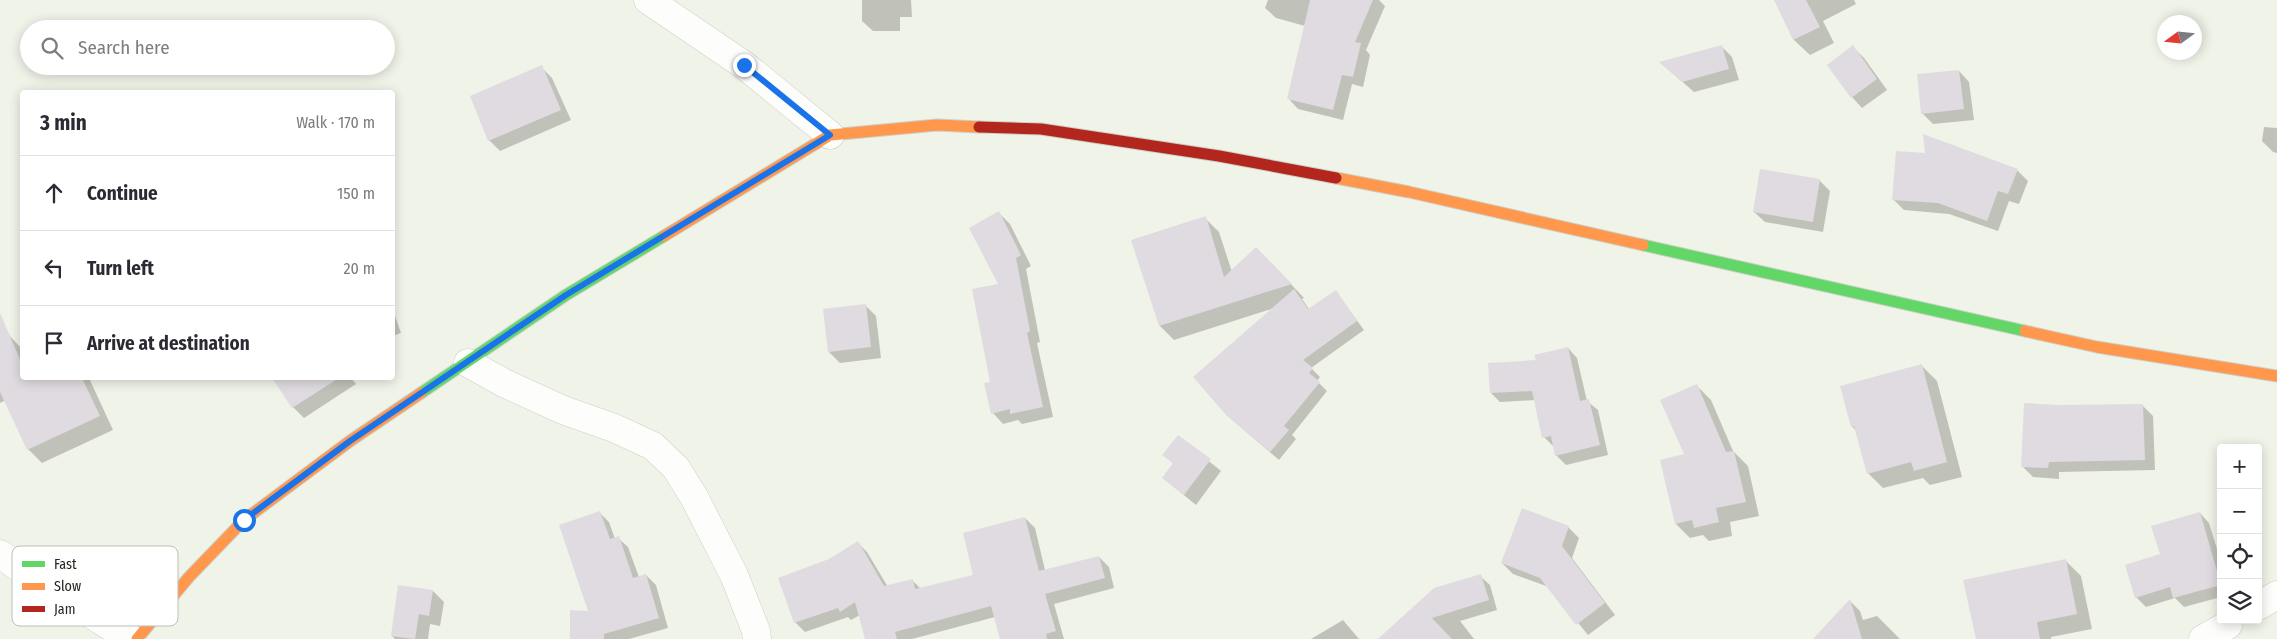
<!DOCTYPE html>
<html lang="en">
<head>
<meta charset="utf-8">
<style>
  :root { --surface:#fff; --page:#f2f2f3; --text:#2b2b33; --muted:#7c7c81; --line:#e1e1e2 }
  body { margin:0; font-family:"Fira Sans Condensed",sans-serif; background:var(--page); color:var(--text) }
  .controls { position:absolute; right:15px; bottom:15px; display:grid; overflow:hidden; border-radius:5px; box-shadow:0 2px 12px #0003 }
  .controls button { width:45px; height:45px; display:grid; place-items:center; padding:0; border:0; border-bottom:1px solid var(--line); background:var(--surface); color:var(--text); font:25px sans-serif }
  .compass { position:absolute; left:2157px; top:15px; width:45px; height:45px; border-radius:50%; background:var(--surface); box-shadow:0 2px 12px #0003; rotate:255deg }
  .stop { position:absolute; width:15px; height:15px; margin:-11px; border:4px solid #1a73e8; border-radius:50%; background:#fff }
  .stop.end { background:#1a73e8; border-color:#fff; box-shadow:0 1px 5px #0008 }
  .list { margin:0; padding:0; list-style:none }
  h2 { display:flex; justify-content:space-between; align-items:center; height:65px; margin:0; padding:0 20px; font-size:21px }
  h2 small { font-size:16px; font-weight:400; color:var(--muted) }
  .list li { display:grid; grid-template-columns:32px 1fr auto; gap:15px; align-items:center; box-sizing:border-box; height:75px; padding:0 20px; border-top:1px solid var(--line) }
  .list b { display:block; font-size:19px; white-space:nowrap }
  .list em { font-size:16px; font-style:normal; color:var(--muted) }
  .icon { flex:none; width:28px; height:28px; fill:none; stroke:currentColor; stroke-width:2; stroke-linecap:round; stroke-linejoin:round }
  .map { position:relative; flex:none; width:2277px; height:639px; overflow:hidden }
  .search { position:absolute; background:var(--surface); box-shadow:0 2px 12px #0003; left:20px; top:20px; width:375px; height:55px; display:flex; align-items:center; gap:12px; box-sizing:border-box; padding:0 18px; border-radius:28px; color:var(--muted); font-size:19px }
  .panel { position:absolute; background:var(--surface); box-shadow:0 2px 12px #0003; left:20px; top:90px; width:375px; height:290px; border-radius:5px }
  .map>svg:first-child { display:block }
  .shadow { fill:#0003 }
  .building { fill:#e0dbe0 }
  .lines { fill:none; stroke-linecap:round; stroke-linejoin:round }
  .street-casing { stroke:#cdd0c7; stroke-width:29 }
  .fast-casing { stroke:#cdd0c7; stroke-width:13 }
  .slow-casing { stroke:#cdd0c7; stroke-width:13 }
  .jam-casing { stroke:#cdd0c7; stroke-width:13 }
  .street { stroke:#fdfdfc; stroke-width:28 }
  .fast { stroke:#63d668; stroke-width:11 }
  .slow { stroke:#ff974d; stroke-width:11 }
  .jam { stroke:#b3261e; stroke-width:11 }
  .route { stroke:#1a73e8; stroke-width:6 }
  .key { fill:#fff; stroke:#bebebc; stroke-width:1 }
  .key-label { font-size:14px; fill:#25271f }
</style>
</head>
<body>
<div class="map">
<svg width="2277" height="639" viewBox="0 0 2277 639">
  <rect width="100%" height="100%" fill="#f0f3e8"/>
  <g class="shadow">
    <path d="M862,0H911L912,17H900V31H873L862,21Z"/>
    <path d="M1268,0H1379L1385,6L1366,50L1370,55L1363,87L1352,84L1343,120L1298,109L1288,98L1305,26L1276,18L1265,8Z"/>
    <path d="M1775,0H1854L1856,4L1823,21L1834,43L1810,55L1794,40Z"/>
    <path d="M1721,46L1732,57L1739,80L1694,92L1661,63Z"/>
    <path d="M1853,47L1864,58L1887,90L1862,108L1852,97Z"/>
    <path d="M541,67L552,78L571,120L500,151L489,140Z"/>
    <path d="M1959,71L1969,82L1974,120L1933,124L1922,113Z"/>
    <path d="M2264,127L2277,128V153L2273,152L2262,141Z"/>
    <path d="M2017,170L2028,181L2019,204L2009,201L1998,231L1949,214L1904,210L1893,199Z"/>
    <path d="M1819,180L1830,191L1823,232L1765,222L1754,212Z"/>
    <path d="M999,213L1010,224L1031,266L1026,269L1040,342L1037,343L1053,417L1022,424L1018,420L1003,424L993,413L992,383L1000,285Z"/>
    <path d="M1205,218L1219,232L1232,272L1270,262L1304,298L1302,299L1309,309L1336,292L1364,330L1311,368L1320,377L1317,381L1327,391L1292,435L1296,439L1279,460L1237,424L1274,308L1174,340L1160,326L1133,241Z"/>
    <path d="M866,306L876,316L881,358L840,363L829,352Z"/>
    <path d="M392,307L401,333L392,336Z"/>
    <path d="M8,334L22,349V378H35L37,381L43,378H89L113,430L42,463L28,449L6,400L0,403V338Z"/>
    <path d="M1568,348L1577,358L1587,401L1598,410L1608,455L1566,465L1556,455L1554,447L1544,437L1535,400L1500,402L1491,393L1537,362Z"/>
    <path d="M1922,366L1937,381L1962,477L1930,485L1923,478L1883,488L1868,473L1856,431L1852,426Z"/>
    <path d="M274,378H351L356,384L304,418L293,407Z"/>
    <path d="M1697,386L1711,400L1733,451L1748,466L1759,516L1730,522L1732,536L1709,541L1703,535L1690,538L1676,524Z"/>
    <path d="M2142,405L2153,416L2155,470L2059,472V479L2033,477L2022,466L2057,407Z"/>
    <path d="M1178,436L1221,471L1196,505L1163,478L1174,464L1164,455Z"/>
    <path d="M599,512L609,522L615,539L618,538L628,547L639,577L646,575L656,585L668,628L629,639H571L589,612Z"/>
    <path d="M2200,513L2209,523L2221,562V597L2184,607L2175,598L2146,607L2136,597L2161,555Z"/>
    <path d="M1025,518L1035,528L1045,570L1099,557L1109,567L1114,588L1054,604L1064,639H1002L995,617L912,639H867L860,615L851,620L848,617L805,632L795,622L829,560L858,543L867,552L888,587L912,580L921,589L975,575Z"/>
    <path d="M1568,527L1579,538L1572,558L1615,615L1588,635L1549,587L1513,574L1502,563Z"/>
    <path d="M2066,561L2081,576L2092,629L2051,637V639H1978Z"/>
    <path d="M1480,576L1490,585L1497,610L1460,621L1474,639H1380Z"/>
    <path d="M433,591L444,602L440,626L430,624L428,639H395L392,636Z"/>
    <path d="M1850,601L1860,611L1863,620L1877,616L1900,639H1833Z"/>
    <path d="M1343,620L1359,639H1311Z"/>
  </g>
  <g class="building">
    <path d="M1310,0H1373L1355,42L1361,43L1353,77L1342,75L1333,110L1287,99Z"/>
    <path d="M1774,0H1806L1820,27L1793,40Z"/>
    <path d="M1722,45L1729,69L1682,82L1659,62Z"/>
    <path d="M1853,45L1877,79L1851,98L1827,65Z"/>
    <path d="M542,65L561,110L488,141L470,96Z"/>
    <path d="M1959,70L1964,109L1921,114L1917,74Z"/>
    <path d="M1923,134L2018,169L2008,194L1998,191L1987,221L1938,203L1892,200L1896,151L1925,153Z"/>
    <path d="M1760,169L1820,179L1813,222L1753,212Z"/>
    <path d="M999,211L1021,255L1016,258L1030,331L1027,333L1043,407L1010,414V409L991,414L984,383L990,382L972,289L998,284L969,228Z"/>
    <path d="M1206,216L1224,277L1256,247L1292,284L1159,326L1131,240Z"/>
    <path d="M1294,289L1308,309L1336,290L1357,321L1303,360L1313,368L1309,373L1320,382L1284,426L1289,430L1270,452L1227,416L1193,377Z"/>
    <path d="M866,304L871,347L828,352L823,309Z"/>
    <path d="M0,313L22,364V378H82L100,416L27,450L0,392Z"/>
    <path d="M1568,347L1580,401L1589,399L1600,445L1555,456L1551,436L1542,438L1532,391L1490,393L1488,363L1536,360L1534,355Z"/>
    <path d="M1922,364L1947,462L1914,471L1911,462L1867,474L1854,426L1851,427L1840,386Z"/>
    <path d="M272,378H339L292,408Z"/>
    <path d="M1697,384L1726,452L1734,451L1746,502L1716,508L1719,522L1694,528L1692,520L1675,524L1660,460L1684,454L1660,400Z"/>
    <path d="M2024,403L2057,405L2143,404L2145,460L2049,462L2048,468L2021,467Z"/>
    <path d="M1178,435L1211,459L1184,495L1162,478L1173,463L1162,455Z"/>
    <path d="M1522,508L1569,526L1562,546L1605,603L1576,625L1540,578L1501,563Z"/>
    <path d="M600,511L610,539L619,536L633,578L646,574L659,618L604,634V639H570V610L588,611L559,525Z"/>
    <path d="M2200,512L2221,585L2173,598L2170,587L2135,598L2125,565L2160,554L2151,526Z"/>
    <path d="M1025,517L1039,571L1099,556L1105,578L1045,594L1056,631L1046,634L1047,639H1000L991,606L895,632L897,639H865L855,602L840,612L838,608L794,623L778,578L829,559L858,541L884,586L913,579L915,589L973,575L963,533Z"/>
    <path d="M2066,559L2077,614L2037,622L2040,639H1976L1963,580Z"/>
    <path d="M1481,574L1489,600L1432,618L1452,639H1378L1434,588Z"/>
    <path d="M398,585L433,590L429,616L419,614L415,639L391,636Z"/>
    <path d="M1850,599L1862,639H1813Z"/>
  </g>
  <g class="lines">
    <g class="street-casing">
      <g id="street">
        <path d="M648,0L744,65L830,135"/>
        <path d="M468,363L504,383L563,410L614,428L653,446L676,468L694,497L734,575L756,631L757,639"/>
        <path d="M0,554L42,584L131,639"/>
        <path d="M2258,606L2277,595"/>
        <path d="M2203,639L2228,625"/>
      </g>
    </g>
    <g class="fast-casing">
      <g id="fast">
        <path d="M1643,245L2025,331"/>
        <path d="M421,393L566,295L664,236"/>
      </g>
    </g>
    <g class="slow-casing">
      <g id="slow">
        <path d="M1336,178L1409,192L1643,245"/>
        <path d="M664,236L830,135L937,125L979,127"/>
        <path d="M2025,331L2097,347L2277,376"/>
        <path d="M137,639L189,577L244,520L350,441L421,393"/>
      </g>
    </g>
    <g class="jam-casing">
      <path id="jam" d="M979,127L1041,129L1219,156L1336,178"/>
    </g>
    <use href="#street" class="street"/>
    <use href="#fast" class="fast"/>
    <use href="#slow" class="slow"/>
    <use href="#jam" class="jam"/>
  </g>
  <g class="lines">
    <path class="route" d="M244,520L350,441L566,295L830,135L744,65"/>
  </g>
  <rect x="12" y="546" width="166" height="80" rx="8" class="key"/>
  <rect x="22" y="561" width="23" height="6" fill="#63d668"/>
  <rect x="22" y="583" width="23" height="7" fill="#ff974d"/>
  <rect x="22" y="606" width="23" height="6" fill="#b3261e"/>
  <g class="key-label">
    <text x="54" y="569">Fast</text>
    <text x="54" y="591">Slow</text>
    <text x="54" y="614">Jam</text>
  </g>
</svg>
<div class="controls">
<button>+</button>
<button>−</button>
<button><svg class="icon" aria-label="locate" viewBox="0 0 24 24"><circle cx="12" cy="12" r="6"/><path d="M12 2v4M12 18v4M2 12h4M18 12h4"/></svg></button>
<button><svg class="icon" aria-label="layers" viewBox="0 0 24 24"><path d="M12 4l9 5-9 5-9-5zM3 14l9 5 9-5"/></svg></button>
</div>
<svg class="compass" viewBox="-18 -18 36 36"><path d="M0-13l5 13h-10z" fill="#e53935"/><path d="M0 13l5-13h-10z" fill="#7c7c81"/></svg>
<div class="stop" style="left:244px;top:520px"></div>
<div class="stop end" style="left:744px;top:65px"></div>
<div class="search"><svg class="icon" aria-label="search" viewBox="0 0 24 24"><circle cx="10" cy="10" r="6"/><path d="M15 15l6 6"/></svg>Search here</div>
<section class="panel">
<h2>3 min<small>Walk · 170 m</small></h2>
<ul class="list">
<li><svg class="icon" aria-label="ahead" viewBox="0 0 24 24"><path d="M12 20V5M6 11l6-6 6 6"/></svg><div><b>Continue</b></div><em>150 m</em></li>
<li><svg class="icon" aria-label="left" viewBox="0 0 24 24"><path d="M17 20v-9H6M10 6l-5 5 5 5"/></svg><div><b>Turn left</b></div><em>20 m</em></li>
<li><svg class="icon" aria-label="arrive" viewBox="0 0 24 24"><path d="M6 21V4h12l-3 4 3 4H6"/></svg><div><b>Arrive at destination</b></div></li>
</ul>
</section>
</div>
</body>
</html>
